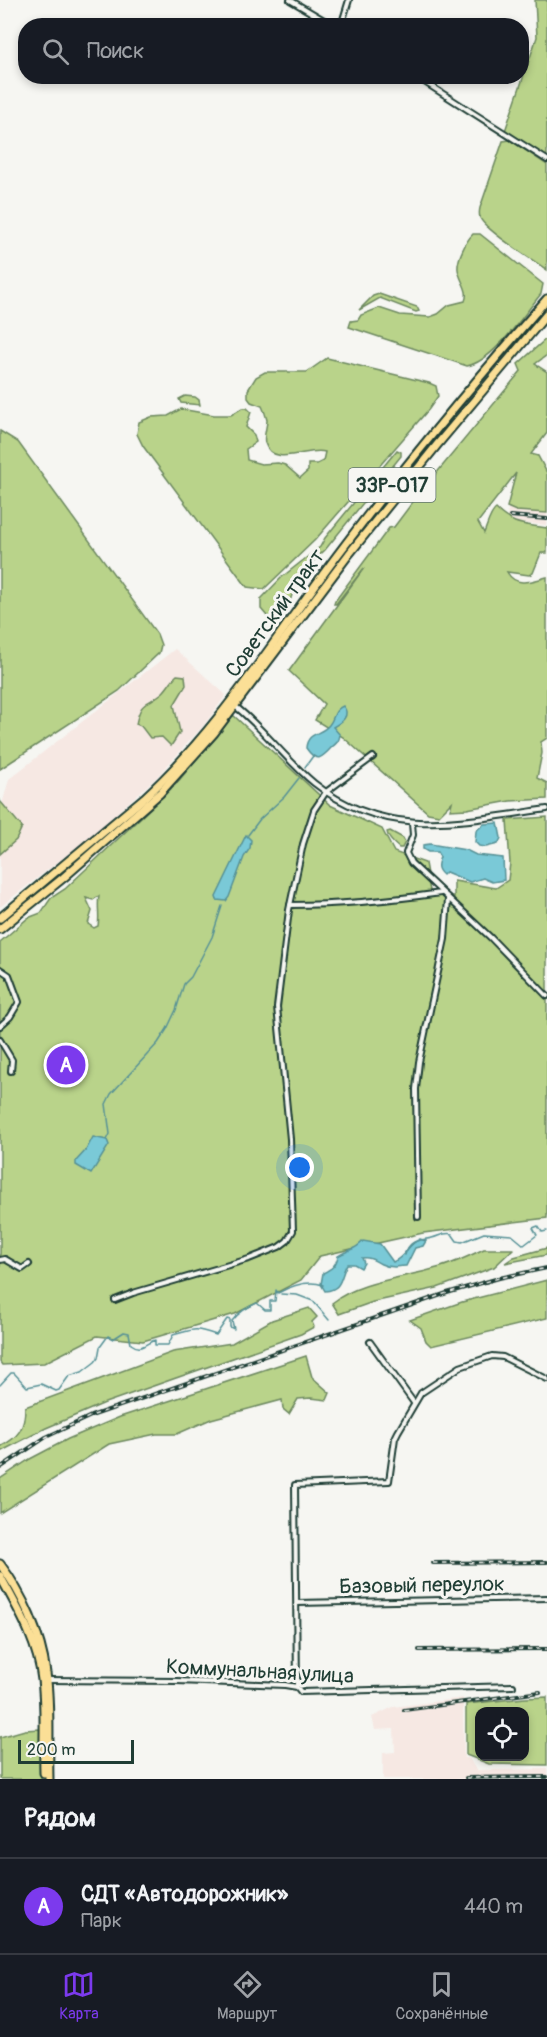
<!DOCTYPE html>
<html lang="ru">
<head>
<meta charset="utf-8">
<style>
  :root { --surface:#171b24; --page:#20242c; --text:#f1f3f6; --muted:#9ea1a6; --line:#363941; --accent:#7c3aed }
  body { margin:0; font-family:Pangolin,sans-serif; background:var(--page); color:var(--text) }
  .controls { position:absolute; right:18px; bottom:18px; display:grid; overflow:hidden; border-radius:12px; box-shadow:0 3px 9px #0003 }
  .controls button { width:54px; height:54px; display:grid; place-items:center; padding:0; border:0; border-bottom:2px solid var(--line); background:var(--surface); color:var(--text); font:30px sans-serif }
  .scale { position:absolute; left:18px; bottom:15px; width:116px; box-sizing:border-box; padding-left:6px; border:3px solid #1f3d34; border-top:0; font-size:16px; line-height:21px; white-space:nowrap; color:#1f3d34; -webkit-text-stroke:4px #f6f6f2; paint-order:stroke }
  .you { position:absolute; left:300px; top:1168px; width:21px; height:21px; margin:-15px; border:4px solid #fff; border-radius:50%; background:#1a73e8; box-shadow:0 0 0 9px #1a73e833 }
  .badge { display:grid; place-items:center; width:39px; height:39px; border-radius:50%; background:var(--accent); color:#fff; font-size:20px; font-weight:700 }
  .pin { position:absolute; translate:-50% -50%; border:3px solid #fff; box-shadow:0 2px 6px #0006 }
  .list { margin:0; padding:0; list-style:none }
  h2 { display:flex; justify-content:space-between; align-items:center; height:78px; margin:0; padding:0 24px; font-size:26px }
  h2 small { font-size:20px; font-weight:400; color:var(--muted) }
  .list li { display:grid; grid-template-columns:39px 1fr auto; gap:18px; align-items:center; box-sizing:border-box; height:96px; padding:0 24px; border-top:2px solid var(--line) }
  .list b { display:block; font-size:22px; white-space:nowrap }
  .list p { margin:0; font-size:20px; white-space:nowrap; color:var(--muted) }
  .list em { font-size:20px; font-style:normal; color:var(--muted) }
  .icon { flex:none; width:33px; height:33px; fill:none; stroke:currentColor; stroke-width:2; stroke-linecap:round; stroke-linejoin:round }
  .map { position:relative; flex:none; width:547px; height:1779px; overflow:hidden }
  .search { position:absolute; background:var(--surface); box-shadow:0 3px 9px #0003; left:18px; right:18px; top:18px; height:66px; display:flex; align-items:center; gap:15px; box-sizing:border-box; padding:0 21px; border-radius:24px; color:var(--muted); font-size:22px }
  .sheet { height:174px; background:var(--surface) }
  nav { display:flex; justify-content:space-around; align-items:center; box-sizing:border-box; height:84px; border-top:2px solid var(--line); background:var(--surface); font-size:16px; color:var(--muted) }
  nav a { display:grid; justify-items:center; gap:3px }
  nav .on { color:var(--accent) }
  .map>svg:first-child { display:block }
  .built { fill:#f6e8e3 }
  .green { fill:#b9d38a; stroke:#6c885f; stroke-width:1.5; fill-rule:evenodd }
  .water { fill:#7ac9d7; stroke:#569196; stroke-width:1.5 }
  .lines { fill:none; stroke-linecap:round; stroke-linejoin:round }
  .stream { stroke:#569196; stroke-width:1.5 }
  .minor-casing { stroke:#1f3d34; stroke-width:8 }
  .trunk-casing { stroke:#1f3d34; stroke-width:11 }
  .minor { stroke:#f6f6f2; stroke-width:4 }
  .trunk { stroke:#fbdf96; stroke-width:7 }
  .rail-casing { stroke:#1f3d34; stroke-width:4 }
  .rail { stroke:#f6f6f2; stroke-width:1.5; stroke-dasharray:4.5; stroke-linecap:butt }
  .labels { text-anchor:middle; stroke-width:6; stroke-linejoin:round; paint-order:stroke }
  .shield { fill:#f6f6f2; stroke:#60746d; stroke-width:1.5 }
  .shield-label { font-size:20px; font-weight:bold; fill:#1f3d34 }
  .street-label { font-size:21px; fill:#1f3d34; stroke:#f6f6f2 }
</style>
</head>
<body>
<div class="map">
<svg width="547" height="1779" viewBox="0 0 547 1779">
  <rect width="100%" height="100%" fill="#f6f6f2"/>
  <filter id="ink" filterUnits="userSpaceOnUse"><feTurbulence type="fractalNoise" baseFrequency=".0167" numOctaves="2"/><feDisplacementMap in="SourceGraphic" scale="12" xChannelSelector="R" yChannelSelector="G"/><feConvolveMatrix kernelMatrix="1 2 1 2 8 2 1 2 1" color-interpolation-filters="sRGB"/></filter>
  <g filter="url(#ink)">
    <g class="built">
      <path d="M508,508L547,510V525L507,522Z"/>
      <path d="M175,649L226,695L204,725L157,777L90,837L0,907V812L9,779Z"/>
      <path d="M463,1698L464,1758H469L476,1770L547,1769V1779H383V1753L395,1752L394,1729L375,1730L372,1717L393,1707Z"/>
    </g>
    <g class="green">
      <path d="M535,0H547V158L505,131L537,37Z"/>
      <path d="M510,140L547,165V270C533,260 486,231 480,218C479,214 479,212 480,208L503,141Z"/>
      <path d="M473,234H480L543,284L541,294C524,314 494,361 467,366L349,327L351,321L358,320L361,315L379,308L400,315L430,317L438,314L449,305L465,301C470,290 459,280 458,269C457,259 466,241 473,234Z"/>
      <path d="M379,294L417,307L419,311L416,312L380,298L359,310L373,296Z"/>
      <path d="M547,338V355L535,364L547,372V433L531,454L538,456L547,473V513L516,511L507,507L516,473L478,522L484,533C487,526 490,513 496,509C513,526 524,524 547,528V553H541L533,573L529,575L507,572C516,588 532,581 547,577V738L541,742L542,753L537,778L547,783V799L510,801L467,809L450,810L452,802L439,815L428,813L343,737L315,720L324,704L289,671L364,568L336,604H334L335,601L389,528L394,527L415,499L521,371L518,364Z"/>
      <path d="M327,358L429,383L436,386L438,396L429,409L315,540L264,589L247,587L143,446L137,434L139,422L151,417L168,416L181,409L214,415H231L242,408H247L251,412L246,427L254,435L256,442L246,449L247,460L261,464L278,463L285,465L300,478L308,471V464H317L323,461L325,452C310,446 273,469 265,443C263,435 267,428 267,420C266,416 264,410 262,406L251,402L248,398V390L256,377L265,372H307Z"/>
      <path d="M185,396L195,397L199,400L200,405L181,403L179,399Z"/>
      <path d="M0,431L18,442L157,634L161,645L159,653L119,691L0,769Z"/>
      <path d="M397,450L401,452V456L325,550L300,574L292,587V595L288,607L279,617L273,618L267,616L261,609V599L282,577L320,547L325,538Z"/>
      <path d="M177,675L185,676L186,685L174,705L180,732L171,746L162,737L150,738L141,726L136,724C141,700 146,706 162,693C168,688 171,680 177,675Z"/>
      <path d="M233,715L330,805L382,829L394,852L425,863L430,891L454,897V881L496,888L508,880L510,863L507,820L547,817V1218L423,1233L320,1256L301,1280L235,1314L143,1341L97,1336L44,1363L2,1365L0,1362V942L28,918L41,913L51,898L65,889L176,784ZM99,896C97,906 100,916 98,926L94,928L88,924L92,911L86,898L93,900Z"/>
      <path d="M0,801L22,827L16,840L0,854Z"/>
      <path d="M390,831L403,838L405,842L402,848H399C394,844 388,839 387,832Z"/>
      <path d="M547,1248V1255L505,1263L514,1257Z"/>
      <path d="M484,1249H513L494,1267L437,1288L373,1302L339,1314L332,1303C359,1281 404,1278 437,1268C453,1264 469,1256 484,1249Z"/>
      <path d="M547,1280V1318L431,1346L426,1341L421,1328L410,1320L462,1302Z"/>
      <path d="M309,1308L317,1317L312,1322L314,1327L301,1334L105,1403L46,1428L0,1452V1447C19,1437 25,1428 25,1407L173,1352L232,1343L272,1320Z"/>
      <path d="M306,1356L312,1377L330,1393L327,1400L311,1398L298,1399L289,1414L283,1409L282,1400L211,1419L177,1434H156L109,1444L0,1513V1479L30,1459L68,1439L120,1417Z"/>
      <path d="M547,1697V1765L489,1764L466,1755V1704L525,1698ZM480,1712H524V1756H480Z"/>
      <path d="M40,1729L41,1779H0V1737L25,1730Z"/>
    </g>
    <g class="water">
      <path d="M343,706C352,716 340,723 333,727L340,735C339,741 337,743 332,747C322,758 317,764 306,748C307,732 321,735 329,725C335,718 333,710 343,706Z"/>
      <path d="M498,823L501,838L498,844L486,847L479,846L475,842L476,831L484,824Z"/>
      <path d="M246,835L251,840L250,848L244,857L229,897L226,901L217,900L216,897Z"/>
      <path d="M430,844L466,850L476,855L503,858L504,880L492,882L483,878L470,882L446,872L443,875C436,869 437,865 440,857L437,852H428L423,849V845Z"/>
      <path d="M93,1137L107,1140L109,1145L91,1174L76,1165V1161L86,1150Z"/>
      <path d="M420,1239L426,1241L423,1246L415,1248L406,1266C397,1267 389,1268 381,1264C373,1260 371,1257 362,1258L364,1263L361,1268L354,1264H347C340,1276 343,1290 325,1291L321,1284L323,1273C331,1269 336,1266 338,1256C347,1250 356,1250 363,1241L380,1244L393,1262C407,1256 406,1245 420,1239Z"/>
    </g>
    <g class="lines">
      <g class="stream">
        <path d="M305,767L313,756"/>
        <path d="M248,835L260,819L284,797L299,778"/>
        <path d="M107,1140L110,1134L106,1104L111,1094L158,1043L167,1029L176,1010L184,984L191,977L212,937L222,906"/>
        <path d="M405,1255C409,1239 419,1241 432,1238C440,1236 444,1232 452,1234L457,1241L462,1242L484,1233L512,1235L524,1245L537,1235L533,1228L538,1226L542,1232L547,1231"/>
        <path d="M281,1294L297,1295L313,1301L329,1320"/>
        <path d="M0,1385L11,1373H14L27,1387L41,1384L56,1391L59,1390L69,1376L82,1372L95,1362L98,1358L100,1347L108,1336L113,1339L124,1332L129,1333L131,1344C142,1352 145,1343 155,1340V1345H168L173,1335C196,1329 192,1327 216,1335L227,1319L230,1320V1327L234,1329L232,1321C239,1312 247,1307 257,1303L265,1310H270V1301H275L276,1290L278,1293C291,1286 308,1280 323,1285"/>
      </g>
      <g class="minor-casing">
        <g id="minor">
          <path d="M290,0L334,26"/>
          <path d="M341,26L349,0"/>
          <path d="M415,76L547,160"/>
          <path d="M235,706C264,729 286,760 314,783C386,841 464,821 547,809"/>
          <path d="M412,823L413,835L406,853L411,863L490,937L547,996"/>
          <path d="M290,905C340,905 392,900 441,893"/>
          <path d="M0,969L9,975L19,1002L10,1017L0,1026"/>
          <path d="M0,1040L12,1060L11,1071"/>
          <path d="M418,1217L416,1089L419,1062L445,939L448,899"/>
          <path d="M0,1260L5,1259L22,1269L29,1264"/>
          <path d="M115,1300L133,1293L249,1259L279,1247L287,1241L293,1231L290,1139L277,1007L289,910L303,844L314,810L326,792L373,757"/>
          <path d="M370,1342L414,1403"/>
          <path d="M297,1603L547,1598"/>
          <path d="M46,1680L177,1681L285,1685L297,1687L301,1692L513,1686"/>
          <path d="M297,1687L295,1485L389,1481L395,1438L398,1432L421,1393L460,1367L492,1356L503,1357L547,1379"/>
        </g>
      </g>
      <g class="trunk-casing">
        <g id="trunk">
          <path d="M0,918L144,798C222,727 278,633 342,549C407,463 476,380 547,299"/>
          <path d="M0,929L63,878L160,793L214,733L349,554L437,445L547,314"/>
          <path d="M0,1564C23,1594 41,1635 46,1673C51,1705 48,1746 49,1779"/>
          <path d="M0,1576C18,1609 38,1642 42,1680C46,1710 43,1743 44,1773"/>
        </g>
      </g>
      <use href="#minor" class="minor"/>
      <use href="#trunk" class="trunk"/>
      <g class="rail-casing">
        <g id="rail">
          <path d="M510,516L547,519"/>
          <path d="M0,1468L46,1437L91,1416L447,1293L499,1278L547,1268"/>
          <path d="M433,1563L547,1562"/>
          <path d="M419,1650L547,1649"/>
          <path d="M404,1710L540,1692"/>
          <path d="M466,1778L547,1777"/>
        </g>
      </g>
      <use href="#rail" class="rail"/>
    </g>
  </g>
  <g class="labels">
    <rect class="shield" x="348.5" y="468" width="87" height="34" rx="4.5"/>
    <g class="shield-label">
      <text x="392" y="492">33Р-017</text>
    </g>
    <g class="street-label">
      <text transform="translate(275 613) rotate(-54)" y="7">Советский тракт</text>
      <text transform="translate(422 1585) rotate(-1)" y="7">Базовый переулок</text>
      <text transform="translate(260 1671) rotate(3)" y="7">Коммунальная улица</text>
    </g>
  </g>
</svg>
<div class="controls">
<button><svg class="icon" aria-label="locate" viewBox="0 0 24 24"><circle cx="12" cy="12" r="6"/><path d="M12 2v4M12 18v4M2 12h4M18 12h4"/></svg></button>
</div>
<div class="scale">200 m</div>
<div class="you"></div>
<div class="pin badge" style="left:66px;top:1065px">A</div>
<div class="search"><svg class="icon" aria-label="search" viewBox="0 0 24 24"><circle cx="10" cy="10" r="6"/><path d="M15 15l6 6"/></svg>Поиск</div>
</div>
<section class="sheet">
<h2>Рядом<small></small></h2>
<ul class="list">
<li><span class="badge">A</span><div><b>СДТ «Автодорожник»</b><p>Парк</p></div><em>440 m</em></li>
</ul>
</section>
<nav>
<a class="on"><svg class="icon" aria-label="map" viewBox="0 0 24 24"><path d="M3 6l6-2 6 2 6-2v14l-6 2-6-2-6 2zM9 4v14M15 6v14"/></svg>Карта</a>
<a><svg class="icon" aria-label="directions" viewBox="0 0 24 24"><path d="M12 3l9 9-9 9-9-9zM9 14v-3h6M13 9l2 2-2 2"/></svg>Маршрут</a>
<a><svg class="icon" aria-label="saved" viewBox="0 0 24 24"><path d="M7 4h10v16l-5-4-5 4z"/></svg>Сохранённые</a>
</nav>
</body>
</html>
